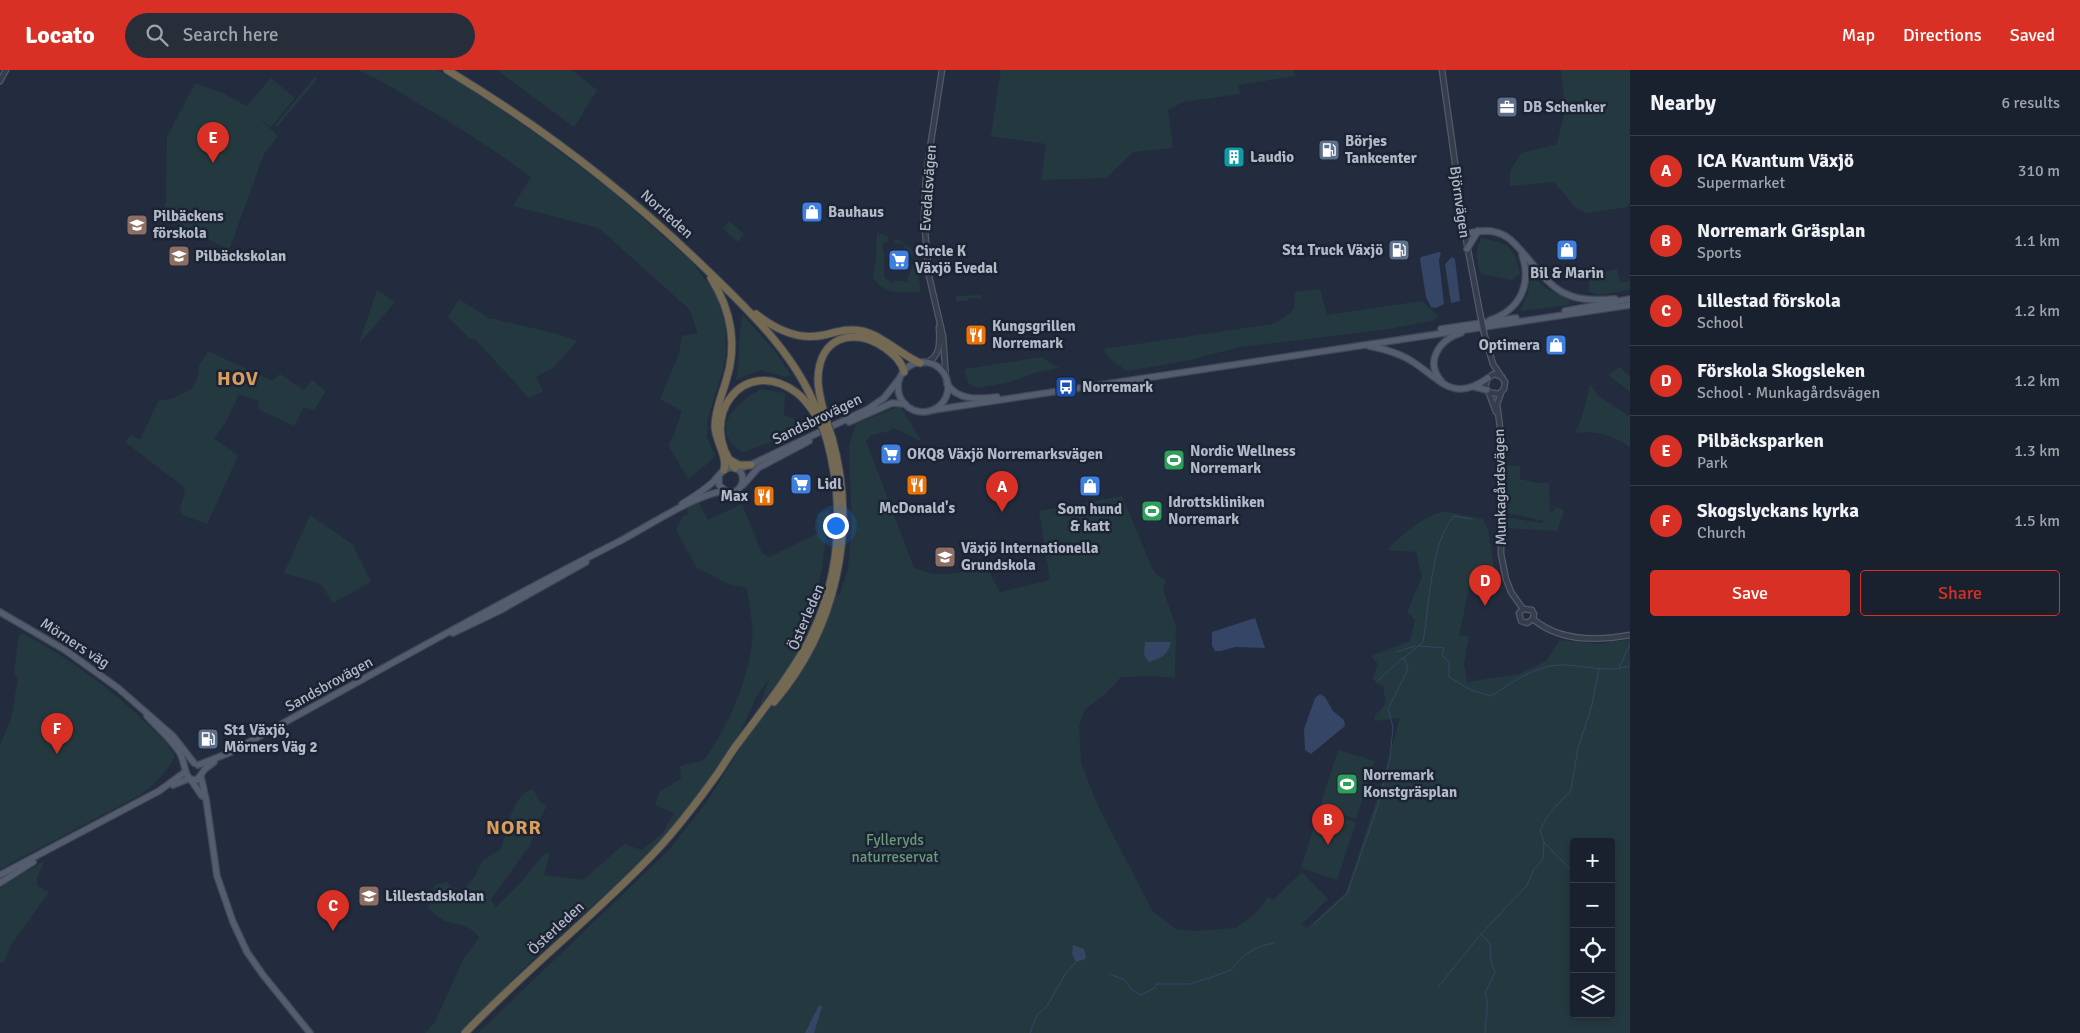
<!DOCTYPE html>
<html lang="en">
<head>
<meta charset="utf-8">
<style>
  :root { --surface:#1a212e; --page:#272e3a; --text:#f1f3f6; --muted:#9fa3aa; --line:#383e4a; --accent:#d93025 }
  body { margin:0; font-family:Signika,sans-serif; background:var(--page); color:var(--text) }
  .controls { position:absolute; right:15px; bottom:15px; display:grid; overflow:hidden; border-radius:5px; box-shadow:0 2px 8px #0003 }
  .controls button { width:45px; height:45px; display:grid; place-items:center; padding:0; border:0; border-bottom:1px solid var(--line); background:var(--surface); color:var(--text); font:25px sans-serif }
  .you { position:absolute; left:835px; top:455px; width:18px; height:18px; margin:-12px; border:4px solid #fff; border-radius:50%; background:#1a73e8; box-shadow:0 0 0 8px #1a73e833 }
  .badge { display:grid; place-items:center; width:32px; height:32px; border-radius:50%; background:var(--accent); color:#fff; font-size:16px; font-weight:700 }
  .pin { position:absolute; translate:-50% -41px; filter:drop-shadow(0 1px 2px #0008) }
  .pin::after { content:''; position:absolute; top:26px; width:18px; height:15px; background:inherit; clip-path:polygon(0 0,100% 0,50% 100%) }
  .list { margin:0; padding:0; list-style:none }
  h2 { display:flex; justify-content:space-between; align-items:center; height:65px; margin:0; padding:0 20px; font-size:21px }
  h2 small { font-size:16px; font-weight:400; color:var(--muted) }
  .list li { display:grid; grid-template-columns:32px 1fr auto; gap:15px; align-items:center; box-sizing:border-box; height:70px; padding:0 20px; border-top:1px solid var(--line) }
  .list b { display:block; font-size:19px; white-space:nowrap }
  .list p { margin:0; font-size:16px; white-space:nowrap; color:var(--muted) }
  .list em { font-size:16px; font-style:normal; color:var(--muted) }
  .actions { display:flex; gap:10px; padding:15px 20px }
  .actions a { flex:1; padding:11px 0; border:1px solid var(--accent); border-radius:5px; text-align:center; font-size:18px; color:var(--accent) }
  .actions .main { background:var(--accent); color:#fff }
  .icon { flex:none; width:28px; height:28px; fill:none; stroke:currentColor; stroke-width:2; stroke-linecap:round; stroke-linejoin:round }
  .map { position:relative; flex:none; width:1630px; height:963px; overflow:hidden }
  header { display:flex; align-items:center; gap:30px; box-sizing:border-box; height:70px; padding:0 25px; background:var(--accent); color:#fff }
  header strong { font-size:24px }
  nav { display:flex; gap:28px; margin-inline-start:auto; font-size:18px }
  .search { width:350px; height:45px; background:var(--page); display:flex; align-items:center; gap:12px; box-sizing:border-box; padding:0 18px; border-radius:28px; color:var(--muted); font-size:19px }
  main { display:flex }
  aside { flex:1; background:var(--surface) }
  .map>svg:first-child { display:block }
  .green { fill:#24393f; fill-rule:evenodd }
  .water { fill:#354565 }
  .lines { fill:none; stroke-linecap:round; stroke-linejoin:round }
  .stream { stroke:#354565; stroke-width:1 }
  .minor-casing { stroke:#525969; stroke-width:7 }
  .major-casing { stroke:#404757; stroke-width:8 }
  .highway-casing { stroke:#3f4656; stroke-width:9 }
  .minor { stroke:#363e4e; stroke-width:4.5 }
  .major { stroke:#545d6e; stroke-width:5.5 }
  .highway { stroke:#746a53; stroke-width:7 }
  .minor-bridge-casing { stroke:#525969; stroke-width:7; stroke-linecap:butt }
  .highway-bridge-casing { stroke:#3f4656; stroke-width:9; stroke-linecap:butt }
  .minor-bridge { stroke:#363e4e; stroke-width:4.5 }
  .highway-bridge { stroke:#746a53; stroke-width:7 }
  .labels { text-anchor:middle; stroke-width:5; stroke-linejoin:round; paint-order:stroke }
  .poi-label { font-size:15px; font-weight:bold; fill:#b2b9c9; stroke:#1c2333; text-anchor:start }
  .street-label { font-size:15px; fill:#b2b9c9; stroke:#1c2333 }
  .park-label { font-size:15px; fill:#689b79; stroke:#1c2333 }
  .district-label { font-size:20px; font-weight:bold; letter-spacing:1px; fill:#d99e5e; stroke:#1c2333 }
</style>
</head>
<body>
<header>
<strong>Locato</strong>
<div class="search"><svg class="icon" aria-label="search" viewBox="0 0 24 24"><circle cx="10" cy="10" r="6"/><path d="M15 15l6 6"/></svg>Search here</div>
<nav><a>Map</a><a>Directions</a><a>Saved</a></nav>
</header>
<main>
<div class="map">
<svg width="1630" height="963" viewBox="0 0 1630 963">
  <rect width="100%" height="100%" fill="#222c3e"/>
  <g class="green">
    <path d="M358,0H437L462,14L535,63L611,120L693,193L717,226L725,254L726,282L723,300L707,351V368L715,385L712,390L688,409L668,375L674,365L682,341L660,329L679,284L682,266L698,263L690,240L599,158L513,136L531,107C496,81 459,57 421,35C399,22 381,10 358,0Z"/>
    <path d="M497,0H572L597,20L574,57Z"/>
    <path d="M1001,0H1294L1295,6L1238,15L1240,24L1183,32L1168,40L1173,78L1133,82L1106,108L1041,110L1046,74L991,66Z"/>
    <path d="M1561,0H1630V133L1627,137L1586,143L1576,138L1554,112L1510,116V101L1521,83L1557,74L1565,40Z"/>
    <path d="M315,7L317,9L277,57L275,55Z"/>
    <path d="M271,8L295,28L271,57L257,46L278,66L264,84L229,180L162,145L166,130L167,67L195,13L222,23L247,36Z"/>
    <path d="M729,151L744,164L738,172L723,159Z"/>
    <path d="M877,162L888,167L887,173L884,172L882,179L884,180V207L887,210L889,208V212L893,213L894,211H903L905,213L908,211C907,205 913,199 913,192L915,191L914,185H911L904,177L905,174L894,173L895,170H897C905,173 911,177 915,186L921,222C900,221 888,227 873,208L876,191Z"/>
    <path d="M1481,168C1508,173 1515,176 1520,204L1512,210L1481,204C1476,191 1475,180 1481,168Z"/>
    <path d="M1617,199L1620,212L1630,211V220L1599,225L1588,221L1591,205Z"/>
    <path d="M1531,205L1546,218L1570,231L1569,235L1520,241L1528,223Z"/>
    <path d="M1320,219L1327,245L1422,231L1439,246L1432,251L1382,260L1240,277L1190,290L1127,301L1110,289L1104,279L1272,254L1284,248L1294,239L1295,222Z"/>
    <path d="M377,220L395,232L361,271L360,270Z"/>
    <path d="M981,225V230H979V228H968L967,231H956V226Z"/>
    <path d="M459,229L490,249H497L501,251L558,264L577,271L553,298L536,307L543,321L529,328L474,268L470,269L448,247Z"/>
    <path d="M743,245L777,284L791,306L785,307L760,300L736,310C741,288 737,266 743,245Z"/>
    <path d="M208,281L272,311L280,304L304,320L312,310L326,321L314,340L304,337L294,356L258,339L259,331L239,324L226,352L214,368L238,386L207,454L183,445L180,440L185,422L183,416L125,372L131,365L138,369L141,368L158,331L174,328L192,319L198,307L199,295Z"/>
    <path d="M1041,287L1059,298L1034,303L1010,312L978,318L968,313L965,299Z"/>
    <path d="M1620,297L1630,307V322L1608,305Z"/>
    <path d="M1590,315L1599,326L1630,347V377C1613,365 1596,360 1575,363L1582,347Z"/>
    <path d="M761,319L785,323L784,345L795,349L805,359C783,364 764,377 742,382C738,379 733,375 730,371C715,349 745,328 761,319Z"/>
    <path d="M900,336L922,372L892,357L890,361L871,365L866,371L914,498L933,504H949L987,498L1000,522L1050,510L1039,441L1122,426L1153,500L1158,506L1166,509L1163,519L1176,557L1175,608L1151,606L1121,607L1103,626L1085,639L1079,656L1081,693L1098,736L1153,842L1176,859L1193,861L1236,858L1255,844L1268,827L1273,830L1302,802L1328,829L1302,854L1307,858L1346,822L1382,713L1400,648L1375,651V645C1390,632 1384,635 1384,617L1376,613L1373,608L1378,594L1371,586L1410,571L1415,550L1407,542L1422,507L1416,482L1387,480C1398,468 1428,442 1445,442C1457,443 1471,447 1483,449L1488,459L1496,510L1469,518L1459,566H1469L1464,594L1467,612L1519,604L1546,591L1560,570L1600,574L1630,569V963H478L670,779L708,730L737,684L759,638L769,609L756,627L738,668L672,760L650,784L528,894L460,963H425L435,952L463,890L479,867C467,853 460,856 445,851C439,848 433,842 428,838L435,815L447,812L459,824L475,806L483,790L501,779C507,760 511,726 533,719L539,731L547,736L538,751L530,775L491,829L496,837L522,811L544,784L550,783L544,805L583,810L624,774L642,780L662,764L674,743L655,735L660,721L681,709L680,696L704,690C728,657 747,614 752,572C754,555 749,535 747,518L728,514L697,498L676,460L683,446L688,445L687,439L699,433L708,450L742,434L762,483L769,487L818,463L817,443L829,440L822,499L815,529L840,524L848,498L852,459L849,376L856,354ZM1574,772H1611V944H1574Z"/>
    <path d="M1507,395L1520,396V409L1536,413H1549L1550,444L1556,437L1564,440L1557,461L1507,458L1504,447L1542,453L1544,451L1508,443Z"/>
    <path d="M310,445L352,474L371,512L333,533L321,514L284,503Z"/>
    <path d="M24,564C68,588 108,616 144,651C156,662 167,672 175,686C166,703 155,714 140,725L0,799V675L11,649L18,608L14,603L19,565Z"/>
    <path d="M1338,680L1375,691L1356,749L1320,737Z"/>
    <path d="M1319,741L1356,752L1337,810L1301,798Z"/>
    <path d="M44,791L37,808V816L49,822L11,875L4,892L0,893V818Z"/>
  </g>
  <g class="water">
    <path d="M1439,182L1441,183L1439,190L1444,234L1436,238L1431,237L1426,227L1420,189L1421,187Z"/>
    <path d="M1452,187L1455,189L1460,231L1451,233L1445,194Z"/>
    <path d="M1255,548L1265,578L1235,577L1221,581H1215L1212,575V562Z"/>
    <path d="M1145,572H1171C1169,584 1160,589 1149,592L1144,585Z"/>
    <path d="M1320,624L1325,627L1333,641L1344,650L1345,656L1311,684L1305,680L1304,659L1315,628Z"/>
    <path d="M1073,875L1084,879L1086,887L1085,889L1076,892L1072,884Z"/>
    <path d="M819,935L822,937L814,963H805Z"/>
  </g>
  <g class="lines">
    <g class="stream">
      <path d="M1419,576L1444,578L1442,586L1449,592V607L1471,620L1491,626C1513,612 1537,594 1565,595C1587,596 1609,603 1630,596"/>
      <path d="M1396,582L1415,576"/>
      <path d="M1619,598L1630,574"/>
      <path d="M1377,611L1403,588"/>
      <path d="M1544,772L1571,800"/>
      <path d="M1314,854L1347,824L1379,732L1390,688L1393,657L1388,639L1408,599L1404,588L1423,572C1429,539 1431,470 1454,446L1472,449"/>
      <path d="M1481,864L1490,874L1491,891L1495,903L1485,923C1490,935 1485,950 1485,963"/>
      <path d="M1111,905L1124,909L1132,920L1141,925L1154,918L1157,914H1190L1212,907L1231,900L1244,885L1261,876L1274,873"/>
      <path d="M1438,917L1481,864L1527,815L1534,799L1543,789L1544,772L1540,760L1549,744L1571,720L1578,678L1592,635L1599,598"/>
      <path d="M1030,963L1037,945L1047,936L1066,903L1076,892"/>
    </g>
    <g class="minor-casing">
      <g id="minor">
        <path d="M942,0L926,104L924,149L929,206L943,266L946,310"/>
        <path d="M1442,0L1465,164L1480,243"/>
        <path d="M0,11L6,0"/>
        <path d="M1484,263L1493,294L1505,312L1504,319L1499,324L1488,322L1485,316L1488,308L1494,304L1502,307"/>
        <path d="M924,293C941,289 940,272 939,257"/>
        <path d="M1489,323L1496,342"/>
        <path d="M1501,323L1497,334L1502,373L1501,484L1506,509L1511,522L1523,539"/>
        <path d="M1523,539L1519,543L1521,551L1527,553L1533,549"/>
        <path d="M1523,539L1532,540L1534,544L1533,549"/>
        <path d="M1533,549C1560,572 1598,571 1630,565"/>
      </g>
    </g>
    <g class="major-casing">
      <g id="major">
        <path d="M1465,164C1474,162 1485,159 1495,162C1509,165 1516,175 1525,185C1555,222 1566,233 1615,229"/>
        <path d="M1467,179L1478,161"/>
        <path d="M1565,241L1630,229"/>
        <path d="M1490,250C1520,240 1532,214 1522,185"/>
        <path d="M1441,259L1516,248"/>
        <path d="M1369,276C1384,279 1400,283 1413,292C1441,310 1453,333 1488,308"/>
        <circle cx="923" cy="317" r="25"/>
        <path d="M1442,312C1424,292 1439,270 1461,263"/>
        <path d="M947,314C958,331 979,329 997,327"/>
        <path d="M1475,317L1487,320"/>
        <path d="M933,340L1630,235"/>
        <path d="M849,352L892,333L905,334"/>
        <path d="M737,399L748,396L868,339L884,328L899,309"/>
        <path d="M743,415L758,398L809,371"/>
        <path d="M682,434C693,427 705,420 714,411C719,406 722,399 729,398C745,396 747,415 735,422L726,421L719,415V406"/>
        <path d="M0,542L65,580L118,618L173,666L194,693"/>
        <path d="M453,563L499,541L586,492"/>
        <path d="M147,646C158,658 171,669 180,683C185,692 184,704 190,709"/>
        <path d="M198,695L229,683C359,612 488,538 620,471C645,458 699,422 726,421"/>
        <path d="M201,707L206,729L217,806L233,852L247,882L263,905L310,963"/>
        <path d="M191,710L202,726"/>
        <path d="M173,715L188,709L197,710L205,699L214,692"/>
        <path d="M0,805L159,721L185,702"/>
        <path d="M0,813L33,792"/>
      </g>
    </g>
    <g class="highway-casing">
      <g id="highway">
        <path d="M447,0C542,57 628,123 707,200C753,244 802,291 821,352"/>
        <path d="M711,208C731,240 738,274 726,311C722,325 715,340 715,356C715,371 728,386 724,400"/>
        <path d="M756,244C775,259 798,271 824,265C837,262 848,258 862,261C883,266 900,284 920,293"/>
        <path d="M825,347C822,335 818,322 818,309C819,267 853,256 885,278C894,285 901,290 904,302"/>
        <path d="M730,390L739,395H751"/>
        <path d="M735,398C695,348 744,283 797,323C805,329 811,338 817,347"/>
        <path d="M774,632C836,559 858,461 832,368"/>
        <path d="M465,963C525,900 594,846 654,783C677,759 698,731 718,703C725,693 731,682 739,672C762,641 787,610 806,576C840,513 846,439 827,370"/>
      </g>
    </g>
    <use href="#minor" class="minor"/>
    <use href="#major" class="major"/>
    <use href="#highway" class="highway"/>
    <g class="minor-bridge-casing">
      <path id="minor-bridge" d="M1480,243L1484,263"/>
    </g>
    <g class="highway-bridge-casing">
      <g id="highway-bridge">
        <path d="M825,347L832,368"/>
        <path d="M821,352L827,370"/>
      </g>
    </g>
    <use href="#minor-bridge" class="minor-bridge"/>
    <use href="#highway-bridge" class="highway-bridge"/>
  </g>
  <defs>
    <g id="office-square" transform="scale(1.125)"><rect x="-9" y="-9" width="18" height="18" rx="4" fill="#5c6f8a" stroke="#1c2333"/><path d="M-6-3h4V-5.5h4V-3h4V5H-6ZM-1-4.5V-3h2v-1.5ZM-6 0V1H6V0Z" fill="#fff"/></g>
    <g id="fuel-square" transform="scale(1.125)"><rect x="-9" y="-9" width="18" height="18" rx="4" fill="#5c6f8a" stroke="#1c2333"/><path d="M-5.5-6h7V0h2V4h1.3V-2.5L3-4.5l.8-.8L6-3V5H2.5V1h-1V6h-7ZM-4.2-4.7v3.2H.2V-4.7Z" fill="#fff"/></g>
    <g id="building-square" transform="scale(1.125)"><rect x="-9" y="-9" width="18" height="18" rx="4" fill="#0f9aa8" stroke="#1c2333"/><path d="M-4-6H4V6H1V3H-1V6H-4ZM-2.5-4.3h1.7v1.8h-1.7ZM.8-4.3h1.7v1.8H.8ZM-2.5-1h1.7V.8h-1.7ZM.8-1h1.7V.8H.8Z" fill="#fff"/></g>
    <g id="shop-square" transform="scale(1.125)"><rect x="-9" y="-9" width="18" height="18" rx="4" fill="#3f7fe0" stroke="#1c2333"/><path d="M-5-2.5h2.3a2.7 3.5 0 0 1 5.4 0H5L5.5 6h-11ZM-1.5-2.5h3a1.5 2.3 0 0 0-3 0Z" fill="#fff"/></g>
    <g id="school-square" transform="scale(1.125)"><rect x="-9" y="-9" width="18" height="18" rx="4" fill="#8d6e63" stroke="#1c2333"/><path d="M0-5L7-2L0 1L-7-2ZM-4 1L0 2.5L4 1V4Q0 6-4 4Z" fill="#fff"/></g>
    <g id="supermarket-square" transform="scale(1.125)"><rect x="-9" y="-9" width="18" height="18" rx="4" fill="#3f7fe0" stroke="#1c2333"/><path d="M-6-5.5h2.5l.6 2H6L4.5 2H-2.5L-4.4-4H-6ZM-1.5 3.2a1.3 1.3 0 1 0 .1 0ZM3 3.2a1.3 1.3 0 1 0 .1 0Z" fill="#fff"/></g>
    <g id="restaurant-square" transform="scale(1.125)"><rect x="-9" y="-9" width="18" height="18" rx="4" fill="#e8710a" stroke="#1c2333"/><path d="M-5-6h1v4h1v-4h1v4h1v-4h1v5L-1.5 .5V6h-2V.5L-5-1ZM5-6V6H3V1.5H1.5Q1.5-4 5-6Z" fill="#fff"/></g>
    <g id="bus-square" transform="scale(1.125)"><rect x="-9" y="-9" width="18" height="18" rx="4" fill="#1a4fb4" stroke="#1c2333"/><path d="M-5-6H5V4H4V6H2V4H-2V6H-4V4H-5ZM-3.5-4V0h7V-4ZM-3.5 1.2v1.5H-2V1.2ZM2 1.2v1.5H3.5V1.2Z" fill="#fff"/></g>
    <g id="stadium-square" transform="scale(1.125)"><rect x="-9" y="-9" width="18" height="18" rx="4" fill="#2e9e5b" stroke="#1c2333"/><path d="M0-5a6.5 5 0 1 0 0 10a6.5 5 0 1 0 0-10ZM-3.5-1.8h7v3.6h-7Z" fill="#fff"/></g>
  </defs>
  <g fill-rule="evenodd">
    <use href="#office-square" x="1507" y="37"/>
    <use href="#fuel-square" x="1329" y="80"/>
    <use href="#building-square" x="1234" y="87"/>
    <use href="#shop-square" x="812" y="142"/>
    <use href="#school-square" x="137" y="155"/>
    <use href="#fuel-square" x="1399" y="180"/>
    <use href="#shop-square" x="1567" y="180"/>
    <use href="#school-square" x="179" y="186"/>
    <use href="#supermarket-square" x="899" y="190"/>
    <use href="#restaurant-square" x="976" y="265"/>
    <use href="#shop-square" x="1556" y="275"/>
    <use href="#bus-square" x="1066" y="317"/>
    <use href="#supermarket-square" x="891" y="384"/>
    <use href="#stadium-square" x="1174" y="390"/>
    <use href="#supermarket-square" x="801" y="414"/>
    <use href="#restaurant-square" x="917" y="415"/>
    <use href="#shop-square" x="1090" y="416"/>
    <use href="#restaurant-square" x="764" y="426"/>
    <use href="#stadium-square" x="1152" y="441"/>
    <use href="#school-square" x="945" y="487"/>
    <use href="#fuel-square" x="208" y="669"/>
    <use href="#stadium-square" x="1347" y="714"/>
    <use href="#school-square" x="369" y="826"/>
  </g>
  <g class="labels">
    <g class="poi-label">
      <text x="1523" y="42">DB Schenker</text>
      <text x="1345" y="76">Börjes<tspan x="1345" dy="17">Tankcenter</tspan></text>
      <text x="1250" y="92">Laudio</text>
      <text x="828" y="147">Bauhaus</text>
      <text x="153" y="151">Pilbäckens<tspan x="153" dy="17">förskola</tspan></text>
      <text x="1383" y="185" text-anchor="end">St1 Truck Växjö</text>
      <text x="915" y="186">Circle K<tspan x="915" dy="17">Växjö Evedal</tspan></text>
      <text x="195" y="191">Pilbäckskolan</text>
      <text x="1567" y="208" text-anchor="middle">Bil &amp; Marin</text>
      <text x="992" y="261">Kungsgrillen<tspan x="992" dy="17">Norremark</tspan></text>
      <text x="1540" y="280" text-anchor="end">Optimera</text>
      <text x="1082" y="322">Norremark</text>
      <text x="1190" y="386">Nordic Wellness<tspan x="1190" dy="17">Norremark</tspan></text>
      <text x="907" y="389">OKQ8 Växjö Norremarksvägen</text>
      <text x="817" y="419">Lidl</text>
      <text x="748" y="431" text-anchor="end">Max</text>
      <text x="1168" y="437">Idrottskliniken<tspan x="1168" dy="17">Norremark</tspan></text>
      <text x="917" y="443" text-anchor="middle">McDonald's</text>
      <text x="1090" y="444" text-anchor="middle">Som hund<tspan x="1090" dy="17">&amp; katt</tspan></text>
      <text x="961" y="483">Växjö Internationella<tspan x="961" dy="17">Grundskola</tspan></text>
      <text x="224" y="665">St1 Växjö,<tspan x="224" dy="17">Mörners Väg 2</tspan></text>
      <text x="1363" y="710">Norremark<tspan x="1363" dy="17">Konstgräsplan</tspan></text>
      <text x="385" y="831">Lillestadskolan</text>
    </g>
    <g class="street-label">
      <text transform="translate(928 118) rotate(-86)" y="5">Evedalsvägen</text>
      <text transform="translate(1460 132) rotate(82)" y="5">Björnvägen</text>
      <text transform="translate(667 144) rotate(42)" y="5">Norrleden</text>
      <text transform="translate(817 349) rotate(-26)" y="5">Sandsbrovägen</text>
      <text transform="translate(1500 417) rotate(-91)" y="5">Munkagårdsvägen</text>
      <text transform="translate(806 547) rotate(-67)" y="5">Österleden</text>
      <text transform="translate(75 573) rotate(33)" y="5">Mörners väg</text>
      <text transform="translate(329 614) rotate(-29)" y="5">Sandsbrovägen</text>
      <text transform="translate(556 858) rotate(-43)" y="5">Österleden</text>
    </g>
    <g class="park-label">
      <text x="895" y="775">Fylleryds<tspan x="895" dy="17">naturreservat</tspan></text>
    </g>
    <g class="district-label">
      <text x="238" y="315">HOV</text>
      <text x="514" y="764">NORR</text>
    </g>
  </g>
</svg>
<div class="controls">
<button>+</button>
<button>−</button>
<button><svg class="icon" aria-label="locate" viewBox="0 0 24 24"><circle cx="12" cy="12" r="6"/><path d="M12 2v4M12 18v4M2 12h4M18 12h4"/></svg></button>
<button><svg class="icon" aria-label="layers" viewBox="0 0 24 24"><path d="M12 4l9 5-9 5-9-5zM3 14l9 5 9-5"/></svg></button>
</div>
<div class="you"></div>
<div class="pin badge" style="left:1002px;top:442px">A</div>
<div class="pin badge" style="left:1328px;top:775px">B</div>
<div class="pin badge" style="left:333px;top:861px">C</div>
<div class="pin badge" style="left:1485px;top:536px">D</div>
<div class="pin badge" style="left:213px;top:93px">E</div>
<div class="pin badge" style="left:57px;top:684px">F</div>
</div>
<aside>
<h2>Nearby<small>6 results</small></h2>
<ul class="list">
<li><span class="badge">A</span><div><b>ICA Kvantum Växjö</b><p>Supermarket</p></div><em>310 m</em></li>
<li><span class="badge">B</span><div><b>Norremark Gräsplan</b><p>Sports</p></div><em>1.1 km</em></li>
<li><span class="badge">C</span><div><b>Lillestad förskola</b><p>School</p></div><em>1.2 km</em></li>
<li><span class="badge">D</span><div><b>Förskola Skogsleken</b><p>School · Munkagårdsvägen</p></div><em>1.2 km</em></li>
<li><span class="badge">E</span><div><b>Pilbäcksparken</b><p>Park</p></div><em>1.3 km</em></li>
<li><span class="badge">F</span><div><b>Skogslyckans kyrka</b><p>Church</p></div><em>1.5 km</em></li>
</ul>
<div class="actions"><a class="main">Save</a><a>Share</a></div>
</aside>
</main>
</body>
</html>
